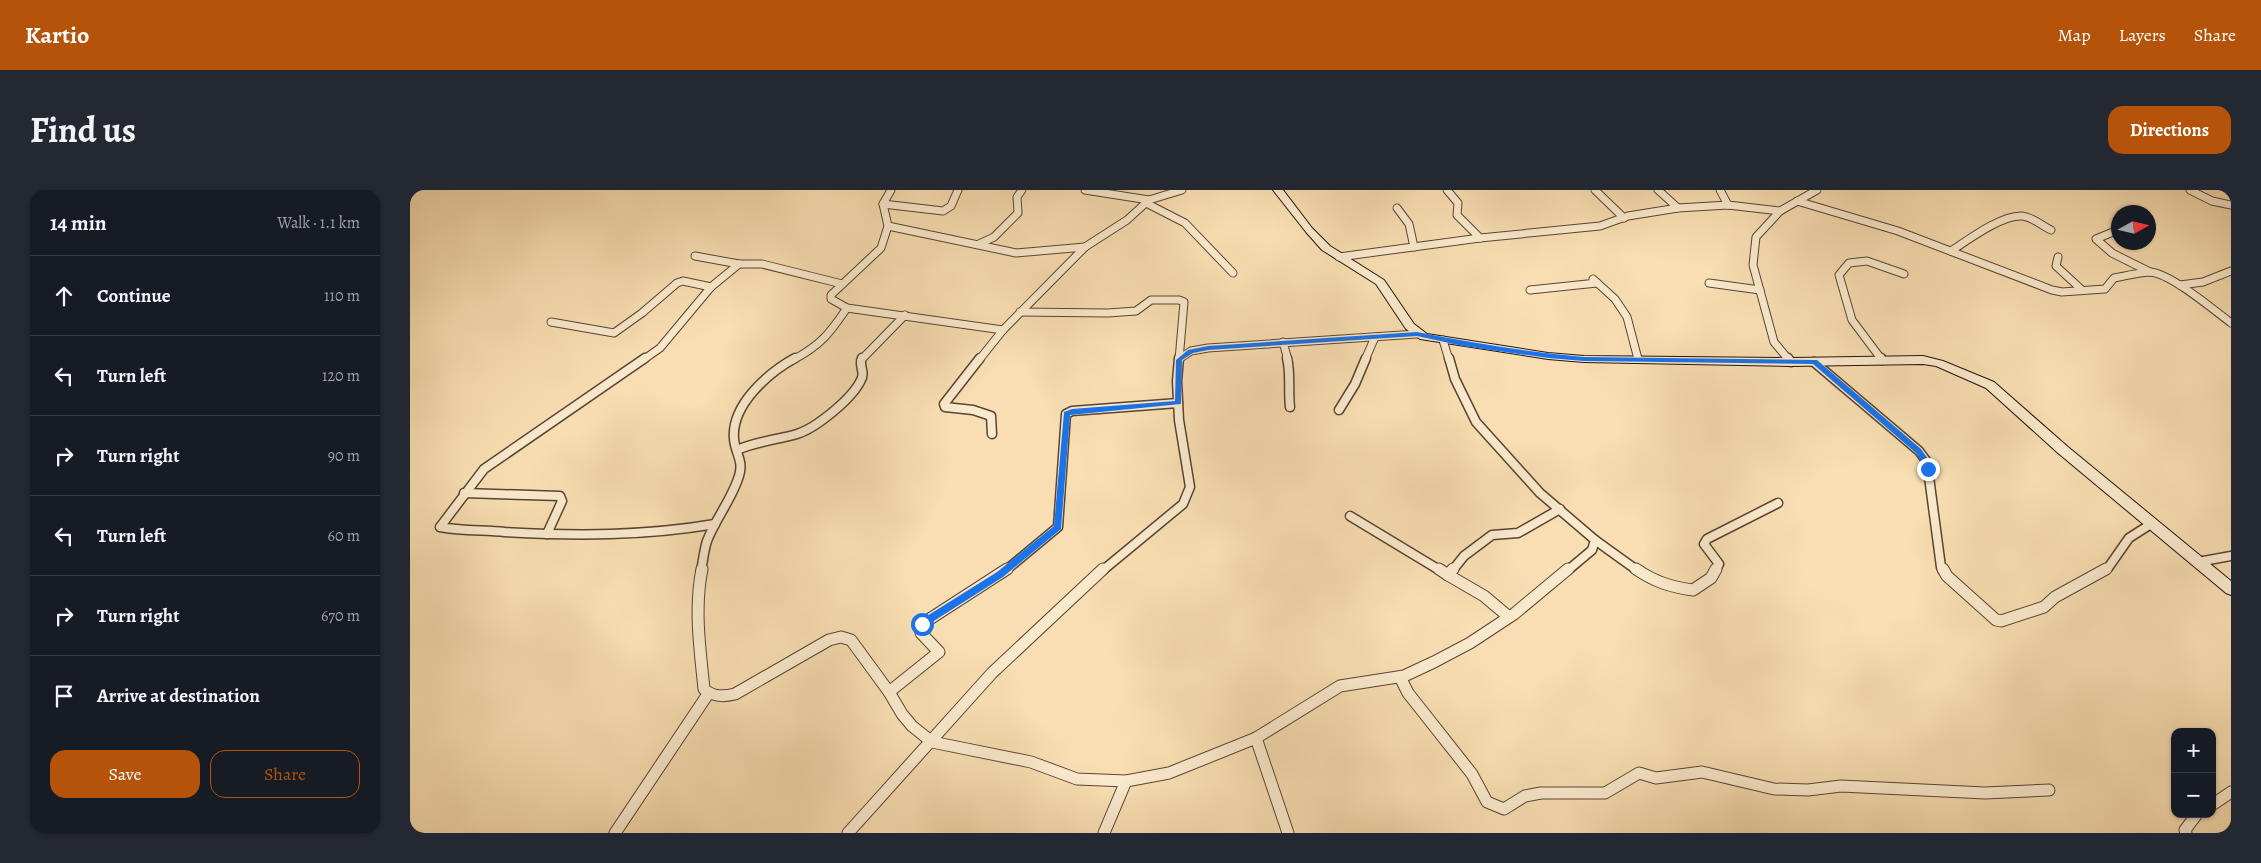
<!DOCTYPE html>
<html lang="en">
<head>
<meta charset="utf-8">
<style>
  :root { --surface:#171b24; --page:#242831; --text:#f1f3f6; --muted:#9ea1a6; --line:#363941; --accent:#b45309 }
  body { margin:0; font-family:Alegreya,serif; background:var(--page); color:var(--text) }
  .controls { position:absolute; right:15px; bottom:15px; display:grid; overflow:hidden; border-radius:10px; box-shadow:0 1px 4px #0004 }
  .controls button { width:45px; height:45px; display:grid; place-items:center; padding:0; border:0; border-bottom:1px solid var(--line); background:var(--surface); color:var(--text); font:25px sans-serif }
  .compass { position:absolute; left:1701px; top:15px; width:45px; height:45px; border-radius:50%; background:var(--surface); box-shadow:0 1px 4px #0004; rotate:82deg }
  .stop { position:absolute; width:15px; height:15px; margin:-11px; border:4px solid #1a73e8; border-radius:50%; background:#fff }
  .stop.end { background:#1a73e8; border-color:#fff; box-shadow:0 1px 5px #0008 }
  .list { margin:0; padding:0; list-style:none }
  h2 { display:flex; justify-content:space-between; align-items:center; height:65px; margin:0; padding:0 20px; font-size:21px }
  h2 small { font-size:16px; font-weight:400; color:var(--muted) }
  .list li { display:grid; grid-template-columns:32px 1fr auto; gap:15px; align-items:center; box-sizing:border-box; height:80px; padding:0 20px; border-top:1px solid var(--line) }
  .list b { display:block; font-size:19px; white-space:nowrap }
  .list em { font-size:16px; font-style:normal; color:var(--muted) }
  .actions { display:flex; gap:10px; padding:15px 20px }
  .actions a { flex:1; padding:11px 0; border:1px solid var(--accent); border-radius:15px; text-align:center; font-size:18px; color:var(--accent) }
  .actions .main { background:var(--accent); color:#fff }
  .icon { flex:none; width:28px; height:28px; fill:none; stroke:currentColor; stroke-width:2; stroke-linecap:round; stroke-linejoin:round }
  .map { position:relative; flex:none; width:1821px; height:643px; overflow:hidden; border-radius:15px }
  header { display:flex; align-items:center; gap:30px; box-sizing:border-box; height:70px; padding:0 25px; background:var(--accent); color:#fff }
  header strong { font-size:24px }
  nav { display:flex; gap:28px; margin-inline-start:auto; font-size:18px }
  .intro { display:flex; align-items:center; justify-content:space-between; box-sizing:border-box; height:120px; padding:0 30px }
  h1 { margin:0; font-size:35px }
  .button { padding:12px 22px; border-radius:15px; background:var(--accent); color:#fff; font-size:18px; font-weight:700 }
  main { display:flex; gap:30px; padding:0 30px }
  aside { flex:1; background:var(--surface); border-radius:15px; box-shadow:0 1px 4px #0004 }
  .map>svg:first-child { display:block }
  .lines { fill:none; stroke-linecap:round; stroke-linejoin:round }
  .street-far2-casing { stroke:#594433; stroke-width:9 }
  .street-far1-casing { stroke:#594433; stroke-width:11 }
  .street-casing { stroke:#594433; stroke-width:13 }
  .secondary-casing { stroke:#241109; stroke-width:2 }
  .street-far2 { stroke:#faeacd; stroke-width:7 }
  .street-far1 { stroke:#faeacd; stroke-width:8 }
  .street { stroke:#faeacd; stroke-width:11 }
  .secondary { fill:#faeacd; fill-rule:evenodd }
  .route { fill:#1a73e8 }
</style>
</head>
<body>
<header>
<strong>Kartio</strong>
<nav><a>Map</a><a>Layers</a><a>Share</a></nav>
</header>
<div class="intro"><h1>Find us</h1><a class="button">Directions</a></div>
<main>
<aside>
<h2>14 min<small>Walk · 1.1 km</small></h2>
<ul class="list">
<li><svg class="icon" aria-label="ahead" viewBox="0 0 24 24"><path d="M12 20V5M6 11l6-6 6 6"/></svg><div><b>Continue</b></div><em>110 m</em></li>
<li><svg class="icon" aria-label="left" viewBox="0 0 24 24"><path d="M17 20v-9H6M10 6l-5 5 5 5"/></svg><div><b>Turn left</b></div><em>120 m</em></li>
<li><svg class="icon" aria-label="right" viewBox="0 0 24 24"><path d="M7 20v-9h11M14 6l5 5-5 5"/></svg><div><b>Turn right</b></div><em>90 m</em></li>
<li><svg class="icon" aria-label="left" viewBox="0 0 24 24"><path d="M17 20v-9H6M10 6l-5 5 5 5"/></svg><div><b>Turn left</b></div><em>60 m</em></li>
<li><svg class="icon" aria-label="right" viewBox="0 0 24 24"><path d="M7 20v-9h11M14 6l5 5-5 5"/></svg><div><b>Turn right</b></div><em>670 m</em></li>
<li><svg class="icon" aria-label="arrive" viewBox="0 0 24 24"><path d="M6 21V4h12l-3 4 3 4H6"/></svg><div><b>Arrive at destination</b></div></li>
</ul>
<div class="actions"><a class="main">Save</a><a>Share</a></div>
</aside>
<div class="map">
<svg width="1821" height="643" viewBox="0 0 1821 643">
  <rect width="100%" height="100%" fill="#f8deb2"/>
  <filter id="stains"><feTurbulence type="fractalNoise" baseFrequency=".004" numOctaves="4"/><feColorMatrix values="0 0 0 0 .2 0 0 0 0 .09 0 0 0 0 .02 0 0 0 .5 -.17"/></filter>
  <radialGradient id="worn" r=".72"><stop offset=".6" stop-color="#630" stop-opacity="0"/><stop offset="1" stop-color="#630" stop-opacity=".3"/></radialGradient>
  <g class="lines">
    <g class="street-far2-casing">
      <g id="street-far2">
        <path d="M481,0L473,14L478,36L471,58L421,105V109L437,118L593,140"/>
        <path d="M675,0L739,10"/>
        <path d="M1037,0L1048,13L1047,25L1070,48"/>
        <path d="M1185,0L1214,28"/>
        <path d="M1248,0L1268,18"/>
        <path d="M1310,0L1318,15"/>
        <path d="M1780,0L1802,11L1821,15"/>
        <path d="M1387,11L1488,41L1642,100L1652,102L1695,99L1704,88C1715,86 1727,83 1739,82C1759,82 1804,120 1821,133"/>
        <path d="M736,13L775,33L823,83"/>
        <path d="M473,14L533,21L541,16L548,0"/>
        <path d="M987,18L999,34L1004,57"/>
        <path d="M1370,21L1346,47L1343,75L1364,152L1379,170"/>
        <path d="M478,36L606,63L675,57"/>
        <path d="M1703,42L1686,49L1702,63L1740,82"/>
        <path d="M569,54L584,47L608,23L607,7L612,0"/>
        <path d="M1541,61C1558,50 1591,25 1612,26C1623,27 1632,36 1641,40"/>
        <path d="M285,66L329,74H352L432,94"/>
        <path d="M929,67L1070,48L1190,36L1218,26L1268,18L1318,15L1370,21L1407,0"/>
        <path d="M1648,67L1646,76L1672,100"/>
        <path d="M1183,89L1205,109L1217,127L1228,169"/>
        <path d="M1299,93L1350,100"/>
        <path d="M1770,95L1793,92L1821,81"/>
        <path d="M1120,100L1187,93"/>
        <path d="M610,122L698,123L726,121L741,110H769L774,112L769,170"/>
        <path d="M141,132L204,143L232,123L267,93L273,91L301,97"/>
        <path d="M1033,150L1039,170"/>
        <path d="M873,152L878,170"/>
        <path d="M769,169L781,161L798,158L1007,144"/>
        <path d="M233,170L250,158L301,97L329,74"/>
        <path d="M383,170C412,154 419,144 437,118"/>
        <path d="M451,170L495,125"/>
        <path d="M569,170L593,140L675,57L717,30L739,10L772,0"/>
        <path d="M955,170L965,147"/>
        <path d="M1472,170L1442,130L1429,85L1439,73L1457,71L1494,84"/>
      </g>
    </g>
    <g class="street-far1-casing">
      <g id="street-far1">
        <path d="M235,168L74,279L30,337C51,341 73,340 95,342C166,346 235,346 305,334"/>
        <path d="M570,168L534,214L535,217L563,220L581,226L582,244"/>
        <path d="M877,168C881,184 878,201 880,217"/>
        <path d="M1039,168L1045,189L1066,232L1130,303L1185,350L1182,360L1157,381"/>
        <path d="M1378,168L1381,172"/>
        <path d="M1471,168L1472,170"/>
        <path d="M1404,172L1509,261L1517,272L1531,377L1533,381"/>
        <path d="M929,220L945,194L956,168"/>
        <path d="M327,260C347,251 367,250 387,244C406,238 442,209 451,190C456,182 448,176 452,168"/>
        <path d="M54,303L150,306L152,311L137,344"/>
        <path d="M940,326L1031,381"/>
        <path d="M1185,350L1228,381"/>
        <path d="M1788,372L1821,366"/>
        <path d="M291,381C293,371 294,360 297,351C306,328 322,309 329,286C334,271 325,263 324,249C321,215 358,183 385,168"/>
        <path d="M595,381L648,337L656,224L662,221L768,213"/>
        <path d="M692,381L773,314L780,297L769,230L767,191L769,168"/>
        <path d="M1042,381L1054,366L1082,345L1108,343L1150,319"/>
        <path d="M1305,381L1309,374L1294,354L1297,349L1368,313"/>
        <path d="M1693,381L1698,378L1719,348L1741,334"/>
      </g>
    </g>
    <g class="street-casing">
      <g id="street">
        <path d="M292,379C284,419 290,459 294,499C303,507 313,507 325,504L419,450L431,447L441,450L479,502L492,524L502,536L522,552L621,572L667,589L716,591L759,583L846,548L930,496L994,486L1024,472L1060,453L1104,424L1158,379"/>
        <path d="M1029,379L1038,385"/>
        <path d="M1043,379L1038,385L1074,406L1099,427"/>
        <path d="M1226,379C1245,392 1261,397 1283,400L1301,388L1306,379"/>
        <path d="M1533,379L1537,386L1586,430L1591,431L1634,417L1645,407L1696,379"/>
        <path d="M990,487L998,503L1062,584L1077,612L1094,619L1115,606L1131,603H1195L1229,583L1246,588L1292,582L1364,599L1398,600L1431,596L1575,603L1639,600"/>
        <path d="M479,502L529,462L511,443L512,434L597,379"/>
        <path d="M846,548L878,643"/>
        <path d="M1802,615L1821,602"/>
        <path d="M205,643L298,504"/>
        <path d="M438,643L582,483L693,379"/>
        <path d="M694,643L716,591"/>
        <path d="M1776,643L1775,640L1787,624"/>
      </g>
    </g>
    <g class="secondary-casing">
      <path id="secondary" d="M863,0H873L902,38L920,56L974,90L1004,134L1017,144L1138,163L1174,166L1381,168L1513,166L1533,171L1584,192L1658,257L1821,391V405L1816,403L1648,263L1576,198L1526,176L1513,174L1381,176L1174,172L1138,169L1010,149L996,139L966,94L912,60L896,42Z"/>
    </g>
    <use href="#street-far2" class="street-far2"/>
    <use href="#street-far1" class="street-far1"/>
    <use href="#street" class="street"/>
    <use href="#secondary" class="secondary"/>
  </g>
  <path class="route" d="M1007,142C1062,153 1118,162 1174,167L1407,170L1511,259L1520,272L1522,279L1515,281L1506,263L1403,174L1174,171L1138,168L1053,156L1007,146L798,160L783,163L772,170L771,214L660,225L651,339L593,387L516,436H509V431L587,382L644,336L654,222L662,219L765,211L766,170L778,160L798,156Z"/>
  <rect width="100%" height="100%" filter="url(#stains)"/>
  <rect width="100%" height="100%" fill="url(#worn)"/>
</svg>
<div class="controls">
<button>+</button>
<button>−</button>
</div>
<svg class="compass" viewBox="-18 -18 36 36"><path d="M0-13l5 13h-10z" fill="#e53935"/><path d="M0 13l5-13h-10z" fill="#9ea1a6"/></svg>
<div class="stop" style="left:512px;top:434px"></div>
<div class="stop end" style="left:1518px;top:279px"></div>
</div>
</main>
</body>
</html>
